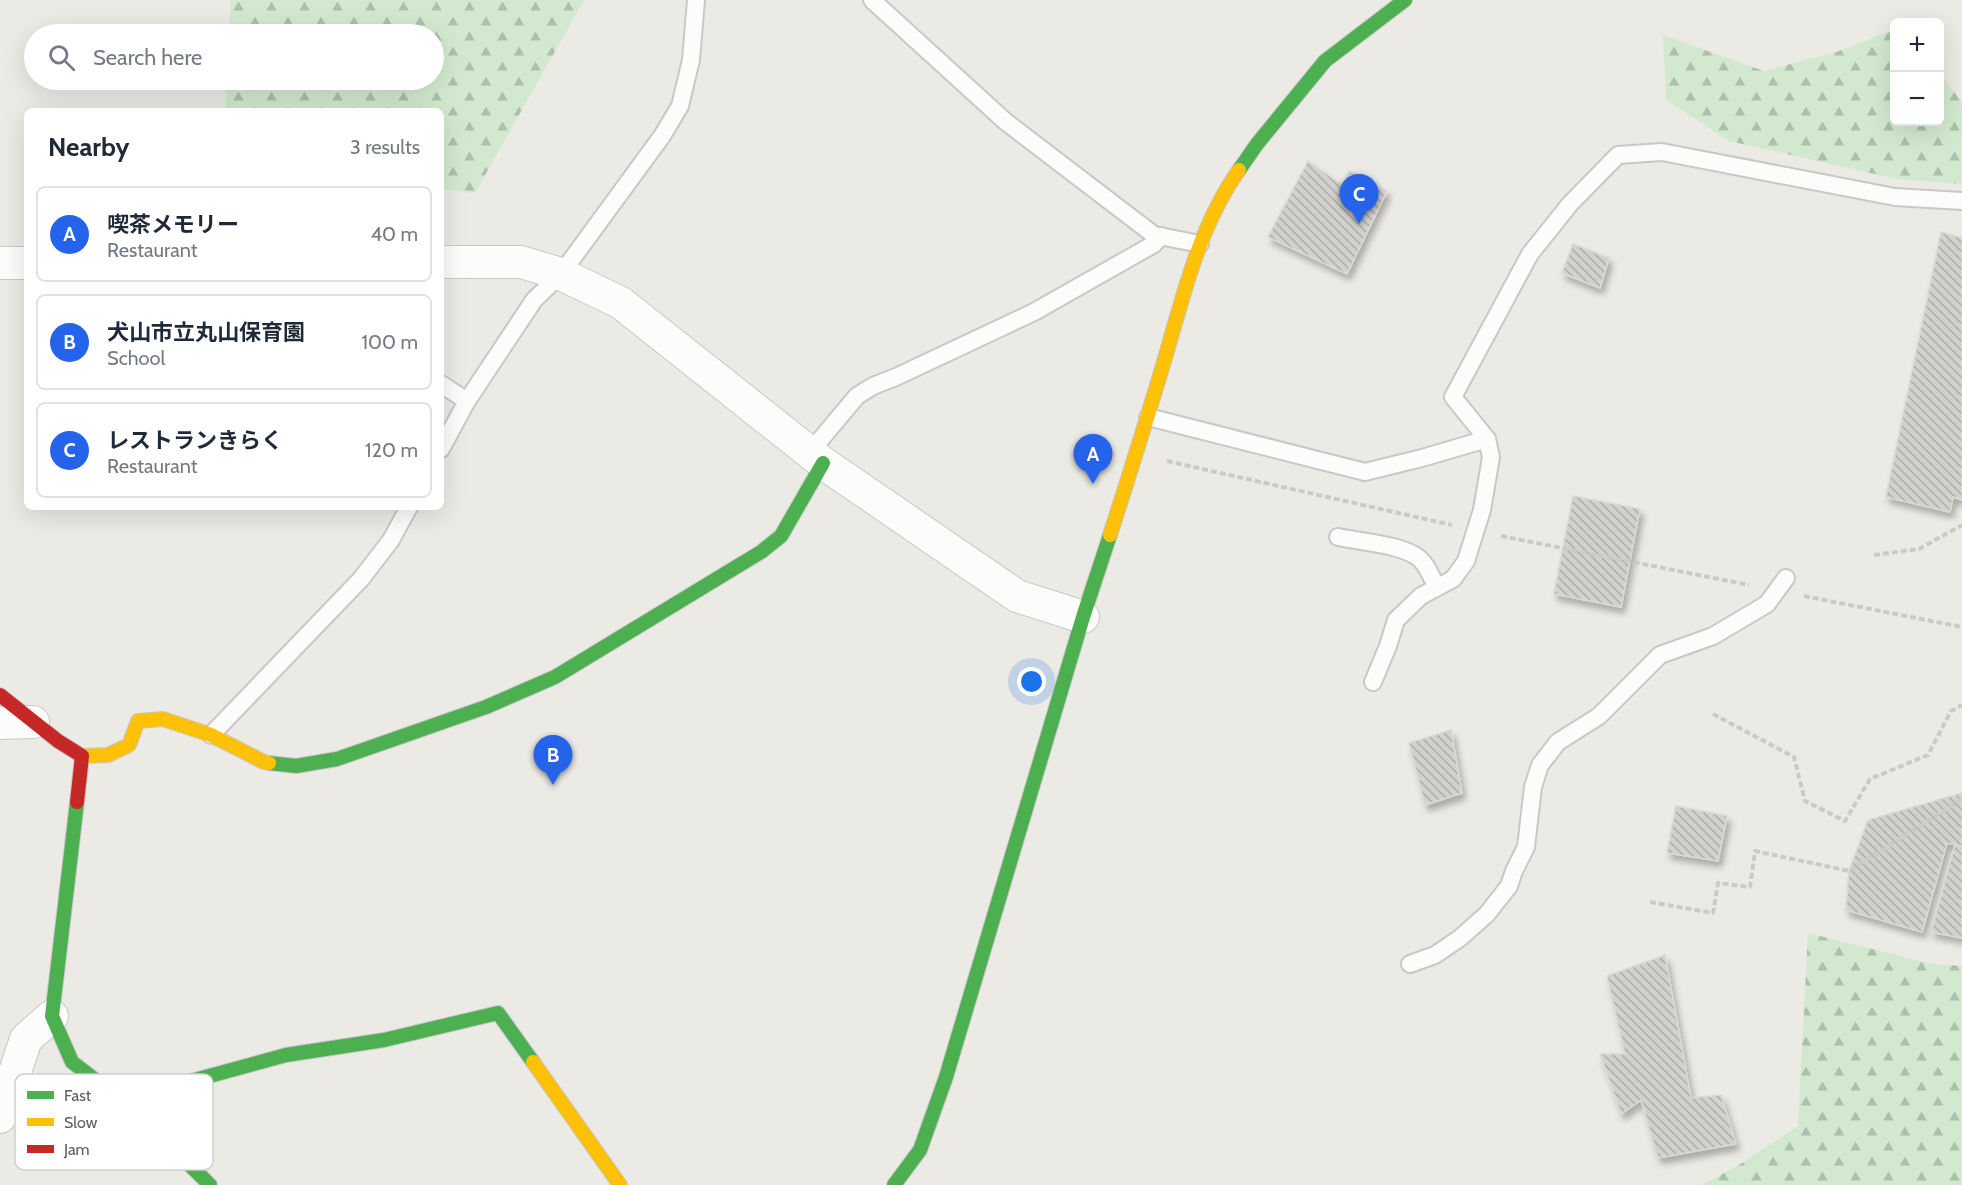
<!DOCTYPE html>
<html lang="en">
<head>
<meta charset="utf-8">
<style>
  :root { --surface:#fff; --page:#f2f2f3; --text:#1f2937; --muted:#747a83; --line:#e0e1e3; --accent:#2563eb }
  body { margin:0; font-family:Cabin,"Noto Sans JP",sans-serif; background:var(--page); color:var(--text) }
  .controls { position:absolute; right:18px; top:18px; display:grid; overflow:hidden; border-radius:9px; box-shadow:0 6px 24px #0002 }
  .controls button { width:54px; height:54px; display:grid; place-items:center; padding:0; border:0; border-bottom:2px solid var(--line); background:var(--surface); color:var(--text); font:30px sans-serif }
  .you { position:absolute; left:1032px; top:682px; width:21px; height:21px; margin:-15px; border:4px solid #fff; border-radius:50%; background:#1a73e8; box-shadow:0 0 0 9px #1a73e833 }
  .badge { display:grid; place-items:center; width:39px; height:39px; border-radius:50%; background:var(--accent); color:#fff; font-size:20px; font-weight:700 }
  .pin { position:absolute; translate:-50% -50px; filter:drop-shadow(0 2px 3px #0008) }
  .pin::after { content:''; position:absolute; top:32px; width:21px; height:18px; background:inherit; clip-path:polygon(0 0,100% 0,50% 100%) }
  .list { margin:0; padding:0; list-style:none }
  h2 { display:flex; justify-content:space-between; align-items:center; height:78px; margin:0; padding:0 24px; font-size:26px }
  h2 small { font-size:20px; font-weight:400; color:var(--muted) }
  .list li { display:grid; grid-template-columns:39px 1fr auto; gap:18px; align-items:center; box-sizing:border-box; height:96px; margin:0 12px 12px; padding:0 12px; border:2px solid var(--line); border-radius:9px }
  .list b { display:block; font-size:22px; white-space:nowrap }
  .list p { margin:0; font-size:20px; white-space:nowrap; color:var(--muted) }
  .list em { font-size:20px; font-style:normal; color:var(--muted) }
  .icon { flex:none; width:33px; height:33px; fill:none; stroke:currentColor; stroke-width:2; stroke-linecap:round; stroke-linejoin:round }
  .map { position:relative; flex:none; width:1962px; height:1185px; overflow:hidden }
  .search { position:absolute; background:var(--surface); box-shadow:0 6px 24px #0002; left:24px; top:24px; width:420px; height:66px; display:flex; align-items:center; gap:15px; box-sizing:border-box; padding:0 21px; border-radius:33px; color:var(--muted); font-size:22px }
  .panel { position:absolute; background:var(--surface); box-shadow:0 6px 24px #0002; left:24px; top:108px; width:420px; height:402px; border-radius:9px }
  .map>svg:first-child { display:block }
  .forest { fill:url(#forest-firs) }
  .building { fill:url(#building-back-hatch); stroke:#dad9d4; stroke-width:1.5; filter:url(#shadow) }
  .lines { fill:none; stroke-linecap:round; stroke-linejoin:round }
  .lane-casing { stroke:#c8c8c8; stroke-width:20 }
  .street-casing { stroke:#c8c8c8; stroke-width:34 }
  .fast-casing { stroke:#c7c7c6; stroke-width:16 }
  .slow-casing { stroke:#c7c7c6; stroke-width:16 }
  .jam-casing { stroke:#c7c7c6; stroke-width:16 }
  .path { stroke:#c8ccc9; stroke-width:4; stroke-dasharray:6 3; stroke-linecap:butt }
  .lane { stroke:#fcfcfb; stroke-width:16 }
  .street { stroke:#fcfcfb; stroke-width:32 }
  .fast { stroke:#4caf50; stroke-width:14 }
  .slow { stroke:#ffc107; stroke-width:14 }
  .jam { stroke:#c62828; stroke-width:14 }
  .key { fill:#fff; stroke:#cecfd0; stroke-width:1.5 }
  .key-label { font-size:16px; fill:#5b5f64 }
</style>
</head>
<body>
<div class="map">
<svg width="1962" height="1185" viewBox="0 0 1962 1185">
  <defs>
    <pattern id="forest-firs" width="22" height="20" patternUnits="userSpaceOnUse" patternTransform="scale(1.5)"><rect width="22" height="20" fill="#d2e9cf"/><path d="M5 1l3.5 6h-7zM16 11l3.5 6h-7z" fill="#adc0ac"/></pattern>
    <pattern id="building-back-hatch" width="6" height="6" patternUnits="userSpaceOnUse" patternTransform="scale(1.5)"><rect width="6" height="6" fill="#d2d1ce"/><path d="M-1 5l2 2M0 0l6 6M5-1l2 2" fill="none" stroke="#adadab"/></pattern>
    <filter id="shadow"><feDropShadow dx="3.5" dy="6" stdDeviation="3" flood-color="#0004"/></filter>
  </defs>
  <rect width="100%" height="100%" fill="#ebeae5"/>
  <g class="forest">
    <path d="M231,0H584L475,193L441,189V111H225L227,80H434V34H229Z"/>
    <path d="M1894,30V122H1940V72L1962,103V184L1897,179L1729,141L1666,100L1663,35L1764,71L1836,52Z"/>
    <path d="M1808,933L1933,964L1962,966V1185H1701L1739,1165L1798,1126Z"/>
  </g>
  <g class="building">
    <path d="M1308,161L1345,187L1349,171L1387,191L1347,274L1268,237Z"/>
    <path d="M1941,232L1962,238V500L1953,497L1950,512L1886,497Z"/>
    <path d="M1573,244L1609,258L1600,288L1562,273Z"/>
    <path d="M1573,496L1640,509L1621,607L1554,594Z"/>
    <path d="M1451,730L1462,793L1425,805L1409,743Z"/>
    <path d="M1962,793V846L1947,843L1922,932L1846,910L1849,871L1868,820Z"/>
    <path d="M1676,806L1727,816L1718,861L1667,853Z"/>
    <path d="M1955,845L1962,846V938L1931,932Z"/>
    <path d="M1665,955L1691,1098L1721,1095L1736,1144L1658,1158L1641,1100L1621,1114L1600,1054H1625L1607,976Z"/>
  </g>
  <g class="lines">
    <g class="lane-casing">
      <g id="lane">
        <path d="M872,0L1006,122L1154,235L1200,244"/>
        <path d="M441,384L467,401"/>
        <path d="M1148,417L1365,472L1422,458L1487,439"/>
        <path d="M441,449L467,401L534,300L561,274L662,136L680,106L691,60L696,0"/>
        <path d="M810,452L857,396L873,386L896,377L1034,312L1154,244L1161,236"/>
        <path d="M1338,537C1361,542 1397,544 1416,556C1426,562 1431,576 1436,586"/>
        <path d="M1373,682L1388,646L1396,620L1421,596L1453,579L1466,561L1482,510L1491,457L1487,439L1453,397L1530,254L1570,204L1618,155L1662,152L1895,197L1962,201"/>
        <path d="M211,735L361,579L391,540L409,507"/>
        <path d="M1410,964L1435,955L1460,938L1487,914L1509,886L1514,871L1526,847L1533,787L1540,765L1558,742L1599,716L1660,655L1713,636L1767,604L1786,578"/>
      </g>
    </g>
    <g class="street-casing">
      <g id="street">
        <path d="M441,262H521L561,274L621,303L823,463L1017,596L1083,617"/>
        <path d="M0,263H27"/>
        <path d="M0,723L33,722"/>
        <path d="M0,1117L26,1039L52,1016"/>
      </g>
    </g>
    <g class="fast-casing">
      <g id="fast">
        <path d="M1239,170L1257,144L1325,61L1405,0"/>
        <path d="M269,763L296,766L337,759L486,707L555,677L761,552L781,536L823,463"/>
        <path d="M77,802L52,1016L72,1062L133,1109L210,1185"/>
        <path d="M133,1109L158,1090L286,1055L384,1040L498,1013L533,1062"/>
        <path d="M894,1185L920,1150L946,1077L1083,617L1110,535"/>
      </g>
    </g>
    <g class="slow-casing">
      <g id="slow">
        <path d="M1110,535C1128,479 1146,422 1163,365C1183,298 1198,228 1239,170"/>
        <path d="M82,756L108,755L129,745L138,721L163,719L211,735L264,762L269,763"/>
        <path d="M533,1062L620,1185"/>
      </g>
    </g>
    <g class="jam-casing">
      <path id="jam" d="M0,695L58,741L82,756L77,802"/>
    </g>
    <g class="path">
      <path d="M1167,461L1452,525"/>
      <path d="M1501,536L1749,585"/>
      <path d="M1874,555L1919,549L1962,525"/>
      <path d="M1804,596L1962,627"/>
      <path d="M1713,714L1794,757L1805,801L1845,821L1870,779L1928,755L1951,711L1962,705"/>
      <path d="M1650,902L1713,913L1718,883L1750,887L1755,851L1849,871L1962,799"/>
    </g>
    <use href="#lane" class="lane"/>
    <use href="#street" class="street"/>
    <use href="#fast" class="fast"/>
    <use href="#slow" class="slow"/>
    <use href="#jam" class="jam"/>
  </g>
  <rect x="15" y="1074" width="198" height="96" rx="9" class="key"/>
  <rect x="27" y="1091" width="27" height="8" fill="#4caf50"/>
  <rect x="27" y="1118" width="27" height="8" fill="#ffc107"/>
  <rect x="27" y="1145" width="27" height="8" fill="#c62828"/>
  <g class="key-label">
    <text x="64" y="1101">Fast</text>
    <text x="64" y="1128">Slow</text>
    <text x="64" y="1155">Jam</text>
  </g>
</svg>
<div class="controls">
<button>+</button>
<button>−</button>
</div>
<div class="you"></div>
<div class="pin badge" style="left:1093px;top:484px">A</div>
<div class="pin badge" style="left:553px;top:785px">B</div>
<div class="pin badge" style="left:1359px;top:224px">C</div>
<div class="search"><svg class="icon" aria-label="search" viewBox="0 0 24 24"><circle cx="10" cy="10" r="6"/><path d="M15 15l6 6"/></svg>Search here</div>
<section class="panel">
<h2>Nearby<small>3 results</small></h2>
<ul class="list">
<li><span class="badge">A</span><div><b>喫茶メモリー</b><p>Restaurant</p></div><em>40 m</em></li>
<li><span class="badge">B</span><div><b>犬山市立丸山保育園</b><p>School</p></div><em>100 m</em></li>
<li><span class="badge">C</span><div><b>レストランきらく</b><p>Restaurant</p></div><em>120 m</em></li>
</ul>
</section>
</div>
</body>
</html>
